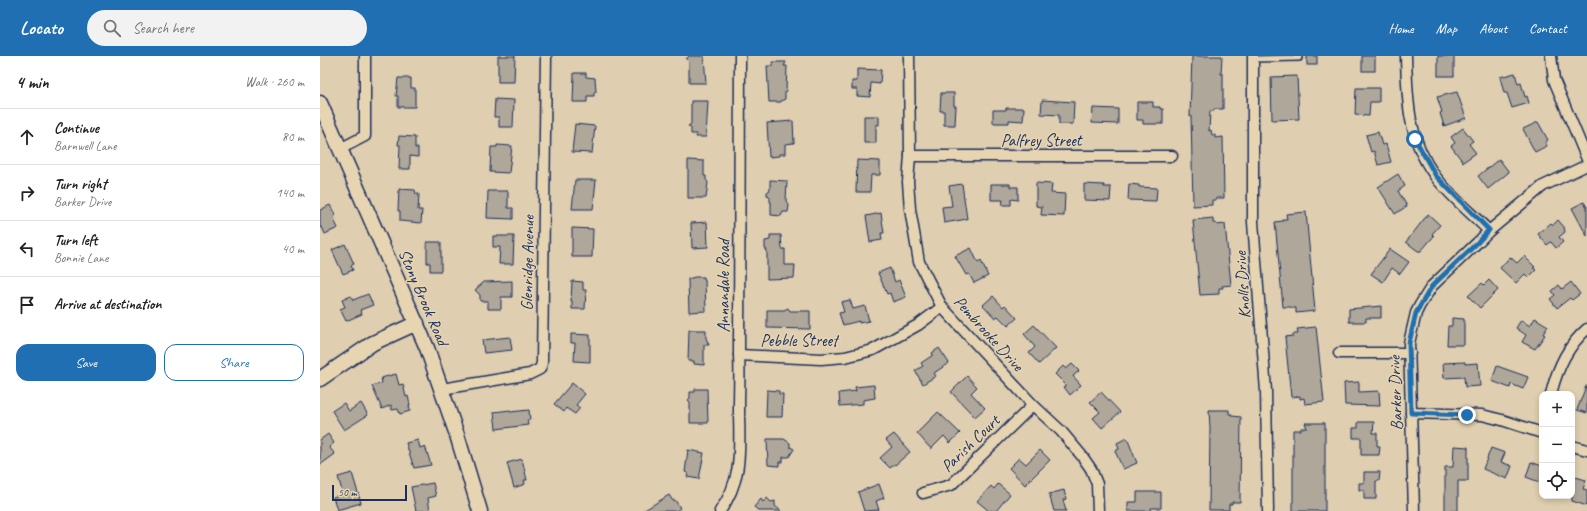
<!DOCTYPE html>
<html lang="en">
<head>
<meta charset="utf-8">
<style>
  :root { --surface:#fff; --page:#f2f2f2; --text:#222; --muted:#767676; --line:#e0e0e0; --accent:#1f6fb2 }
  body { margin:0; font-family:Caveat,sans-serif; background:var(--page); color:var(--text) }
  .controls { position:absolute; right:12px; bottom:12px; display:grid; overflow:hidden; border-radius:8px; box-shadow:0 2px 6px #0003 }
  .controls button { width:36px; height:36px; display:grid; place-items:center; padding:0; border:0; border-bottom:1px solid var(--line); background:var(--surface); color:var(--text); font:20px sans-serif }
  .scale { position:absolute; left:12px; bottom:10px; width:75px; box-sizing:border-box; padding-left:4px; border:2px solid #1b2f5e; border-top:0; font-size:11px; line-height:14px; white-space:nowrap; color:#1b2f5e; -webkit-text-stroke:3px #e7d5b2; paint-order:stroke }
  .stop { position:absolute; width:12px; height:12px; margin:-9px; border:3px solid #1f6fb2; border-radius:50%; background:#fff }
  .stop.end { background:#1f6fb2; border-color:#fff; box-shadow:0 1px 4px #0008 }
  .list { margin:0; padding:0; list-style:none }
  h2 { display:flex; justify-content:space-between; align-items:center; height:52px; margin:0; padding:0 16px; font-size:17px }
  h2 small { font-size:13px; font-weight:400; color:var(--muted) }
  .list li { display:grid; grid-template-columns:26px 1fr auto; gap:12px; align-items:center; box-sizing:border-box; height:56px; padding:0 16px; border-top:1px solid var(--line) }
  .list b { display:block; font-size:15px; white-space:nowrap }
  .list p { margin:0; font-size:13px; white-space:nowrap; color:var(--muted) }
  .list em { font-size:13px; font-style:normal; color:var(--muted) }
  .actions { display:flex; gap:8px; padding:12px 16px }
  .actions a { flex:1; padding:9px 0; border:1px solid var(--accent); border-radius:12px; text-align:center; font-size:14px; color:var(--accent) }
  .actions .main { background:var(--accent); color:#fff }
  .icon { flex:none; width:22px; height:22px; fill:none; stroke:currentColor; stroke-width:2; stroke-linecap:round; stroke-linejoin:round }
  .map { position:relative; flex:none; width:1267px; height:455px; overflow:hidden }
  header { display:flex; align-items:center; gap:24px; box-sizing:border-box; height:56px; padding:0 20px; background:var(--accent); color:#fff }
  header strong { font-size:19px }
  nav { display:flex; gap:22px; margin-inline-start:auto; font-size:14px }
  .search { width:280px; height:36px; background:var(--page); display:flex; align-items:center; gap:10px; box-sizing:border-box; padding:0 14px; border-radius:22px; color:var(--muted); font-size:15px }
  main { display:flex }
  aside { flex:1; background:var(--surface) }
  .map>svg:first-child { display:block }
  .building { fill:#aea79a; stroke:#1b2f5e }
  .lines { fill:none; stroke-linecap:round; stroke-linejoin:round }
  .lane-casing { stroke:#1b2f5e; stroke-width:8 }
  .street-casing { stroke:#1b2f5e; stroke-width:13 }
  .secondary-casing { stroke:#1b2f5e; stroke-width:17 }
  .lane { stroke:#e7d5b2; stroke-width:5 }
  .street { stroke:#e7d5b2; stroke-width:10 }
  .secondary { stroke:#e7d5b2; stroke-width:14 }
  .route { stroke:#1f6fb2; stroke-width:5 }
  .labels { text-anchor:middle; stroke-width:3; stroke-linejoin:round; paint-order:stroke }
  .street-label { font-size:17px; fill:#1b2f5e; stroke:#e7d5b2 }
</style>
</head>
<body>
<header>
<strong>Locato</strong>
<div class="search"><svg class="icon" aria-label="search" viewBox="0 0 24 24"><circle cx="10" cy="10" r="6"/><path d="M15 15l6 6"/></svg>Search here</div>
<nav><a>Home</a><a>Map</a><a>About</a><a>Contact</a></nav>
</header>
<main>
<aside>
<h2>4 min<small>Walk · 260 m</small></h2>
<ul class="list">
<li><svg class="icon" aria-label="ahead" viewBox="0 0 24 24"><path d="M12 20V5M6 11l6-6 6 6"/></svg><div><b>Continue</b><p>Barnwell Lane</p></div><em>80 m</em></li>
<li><svg class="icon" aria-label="right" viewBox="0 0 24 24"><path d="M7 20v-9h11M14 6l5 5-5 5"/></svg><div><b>Turn right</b><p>Barker Drive</p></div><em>140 m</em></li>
<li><svg class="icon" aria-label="left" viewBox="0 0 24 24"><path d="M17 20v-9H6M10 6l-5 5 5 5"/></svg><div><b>Turn left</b><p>Bonnie Lane</p></div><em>40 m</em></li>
<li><svg class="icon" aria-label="arrive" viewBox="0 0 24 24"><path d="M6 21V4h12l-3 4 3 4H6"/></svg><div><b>Arrive at destination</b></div></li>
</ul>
<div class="actions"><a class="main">Save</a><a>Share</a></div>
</aside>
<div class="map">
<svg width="1267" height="455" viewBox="0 0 1267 455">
  <rect width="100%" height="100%" fill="#dfceaf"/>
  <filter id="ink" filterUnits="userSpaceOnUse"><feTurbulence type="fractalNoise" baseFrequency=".025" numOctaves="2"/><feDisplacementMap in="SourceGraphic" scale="8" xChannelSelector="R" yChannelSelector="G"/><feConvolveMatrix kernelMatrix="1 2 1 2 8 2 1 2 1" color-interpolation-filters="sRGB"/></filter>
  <g filter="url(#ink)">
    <g class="building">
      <path d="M178,0H195L194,26H178Z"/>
      <path d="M369,0H384L386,27H369V6L366,3Z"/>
      <path d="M872,0H902L901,18H903V53H894V55H890L889,75L891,74L892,79H895V82L903,81L904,142H896V144H892V149L873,150L871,60H870Z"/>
      <rect x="987" y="0" width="10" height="9"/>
      <rect x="1042" y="0" width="13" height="15"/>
      <rect x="1118" y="0" width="16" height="20"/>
      <path d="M453,6H466L464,10H467L466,36H465V43L461,45V46H449L447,10H453Z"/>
      <path d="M537,13L561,14L560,28L551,27L550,41L537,40V33H532V25H537Z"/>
      <path d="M254,17H266V21L275,22L276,36H274V40H267V46H253Z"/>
      <path d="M1195,17L1198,28L1201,27L1205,41L1207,40L1209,47L1192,52L1187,37H1184L1180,21Z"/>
      <path d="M977,20L979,63L952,64L951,21Z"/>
      <path d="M78,22H91V32H95V51H78V40H76Z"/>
      <path d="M1036,32H1059V46H1050L1049,60L1035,59Z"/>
      <path d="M1137,36L1146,62L1124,70L1120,57L1122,56L1117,41Z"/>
      <path d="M621,37H634V50H636L635,69H624V55H620Z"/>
      <path d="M175,43L194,44L193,71H179V61H174Z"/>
      <path d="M722,44L754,46L753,68H739V59L721,58Z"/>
      <path d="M371,45H388L386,81H376V78H371V72L368,70L371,68Z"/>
      <path d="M817,46H833V51H840V53H843V68H823V64H817Z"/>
      <path d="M686,52H704L703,65L689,64V67H673V54H686Z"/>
      <path d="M773,52L798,53V68L772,67Z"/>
      <path d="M544,60H559V69H556V87H544Z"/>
      <path d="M473,65L474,87L465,88V98H459V100L449,101L447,67Z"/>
      <path d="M1218,66L1228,84L1225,86L1227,90L1215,96L1203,73Z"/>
      <path d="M255,68L275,70L272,97L252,96Z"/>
      <path d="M1143,72L1153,85L1149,88L1156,97L1143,106L1131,90L1135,87L1131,81Z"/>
      <path d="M1058,76L1062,89L1066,88L1071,106L1058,109L1054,95L1051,96L1046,79Z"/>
      <path d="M79,80L95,81V92H98V101L90,100V113H79L80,89H78Z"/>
      <path d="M177,89L192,90L189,117L170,116L171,91H177Z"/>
      <path d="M1179,103L1189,116L1168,133L1158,120Z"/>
      <path d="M368,104L384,105V120H386V124L388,126L386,142H368Z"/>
      <path d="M537,104L560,105V119H551L550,136H536Z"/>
      <path d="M1078,118L1085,130L1078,135L1087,150L1075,158L1058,131Z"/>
      <path d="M255,124H276L273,153H252Z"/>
      <path d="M450,124L467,125L466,145L469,149L468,156H463L461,160L451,159V146H450V142L447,139V136L450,134Z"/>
      <path d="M716,127L732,128L731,137L745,138L744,160L721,159L722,151L716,150Z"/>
      <path d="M642,128L647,163L624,167L622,151L632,150L629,130Z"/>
      <path d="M671,128H690V131H698V144L691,143V149H682L683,144H671Z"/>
      <path d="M764,128L784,129V131H791L790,145L764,144Z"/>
      <path d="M809,128L819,129V131L837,132L836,145L808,144Z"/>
      <path d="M79,133L95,134L96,138H99L98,154H102L101,167L80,165V155H78Z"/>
      <path d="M168,135H188V152H193V163L167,162Z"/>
      <path d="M1264,146L1267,151V180L1252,152Z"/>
      <path d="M10,149L15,159L14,160L15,163L14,164L18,172L5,178L2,171L0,172V154Z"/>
      <path d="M986,156L995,255L976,257V252H972L971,251H963L955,166L963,165V163H967L966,158Z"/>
      <path d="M561,157L564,177H561L562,184L550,186L546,160Z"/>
      <path d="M1108,158L1120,169L1112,178L1114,180L1101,195H1098L1086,186Z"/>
      <path d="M893,162V167H896L897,169L905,168L911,229L902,230L903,232H899V238L880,239L873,164Z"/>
      <path d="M1238,164L1244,171L1245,176L1239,181L1243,186L1236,192L1231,186L1227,189L1218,178L1231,167L1233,169Z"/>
      <path d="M387,166L388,191L372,192L371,167Z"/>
      <path d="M252,172L273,173L272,201H252Z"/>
      <path d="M450,179H461L462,193H465V209H475L474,222L447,223V195L446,193H445V185L450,184Z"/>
      <path d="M173,180H194L193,208H179L180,191H173Z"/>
      <path d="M107,186H121V215H110V207H107Z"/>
      <path d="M25,188L34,208L31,210L33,214L23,218L12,194Z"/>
      <path d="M651,192L658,207L661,205L668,220L654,227L649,218L646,219L635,200Z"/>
      <path d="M1070,193L1089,206L1080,218L1072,212L1063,226L1051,218Z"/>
      <path d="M1204,200L1215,211L1213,212L1216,214L1208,222L1205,218L1196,227L1180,212L1190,201L1197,207Z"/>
      <path d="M570,212L575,226L579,224L586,241L573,246L570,237L567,238L558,217Z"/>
      <path d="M375,221H384V224H385L386,255L369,256L368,223Z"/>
      <path d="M1169,224L1178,234L1160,252L1148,240L1162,227L1164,229Z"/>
      <path d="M192,225V241H181V253H168V245H160V239L155,234L164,226Z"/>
      <path d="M252,225L263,226V234H266L265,253H252V246H251Z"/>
      <path d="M1251,226L1260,238L1252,244L1250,242L1237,252L1230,243L1235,239L1232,235L1239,229L1242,233Z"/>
      <path d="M48,238L53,249L40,254L42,258L26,265L20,253L25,251L22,244L31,240L33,244Z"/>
      <path d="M673,240L683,251L685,249L697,262L688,270L678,260L675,262L663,249Z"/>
      <path d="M530,244L533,253L545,250L549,265L539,267V265L523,269L519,257L524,256L521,246Z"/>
      <path d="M1061,250V262H1046V266H1029V253Z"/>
      <path d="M468,252L470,255H490V273L447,272V254H464Z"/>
      <path d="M1132,262L1144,263V289H1127L1128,270H1132Z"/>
      <path d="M1215,262L1228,270L1223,278L1225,279L1215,293L1202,286L1206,279L1196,272L1201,264L1210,270Z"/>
      <path d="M714,269L736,292L719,308L709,297L715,291L704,278Z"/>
      <path d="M996,271L1004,346L985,348L984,342L980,343V340L971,341L965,281L973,280V278H978L977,273Z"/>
      <path d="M369,274H386V282L389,289H384V309L374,308V305H368Z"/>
      <path d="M251,278L270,279V306L254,305L255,287H251Z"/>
      <path d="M190,281L192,294L164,297L162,284Z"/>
      <path d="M619,292L629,307L614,317L616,320L603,328L595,315L603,310L601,307L613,299L612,297Z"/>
      <path d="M1145,306V308L1158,307L1160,330L1145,331L1144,321L1124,322L1123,307Z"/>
      <path d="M752,308L759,315L753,320L761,329L750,339L744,331L746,329L735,318L743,310L746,313Z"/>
      <path d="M1177,310L1208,321L1203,333L1191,328L1190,332L1172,325Z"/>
      <path d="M76,318L79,329L83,328L86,341L88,340L90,349H89L90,355L80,358L78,353L72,354L71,349L62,353L52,330L62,327L61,322Z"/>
      <path d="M647,320L657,331L651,337L665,352L655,361L631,336Z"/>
      <path d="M1039,326V336L1059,335L1060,350L1025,349L1024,327Z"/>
      <path d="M252,327L265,338L256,349L260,352L255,358L246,352L244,356L234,348Z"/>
      <path d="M554,329L555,342L543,344V348L520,350L519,337L536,335L535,331Z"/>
      <path d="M1266,330H1267V357L1257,354Z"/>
      <path d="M375,333H387L388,367H370V346L368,344L370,342V336H375Z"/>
      <path d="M447,334L459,335V338H463L462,361H446Z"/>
      <path d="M781,336L800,356L782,372L773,362L780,356L770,346Z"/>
      <path d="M24,347L29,355L41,347L48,359L24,374L12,355Z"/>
      <path d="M190,354V356L209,354L210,364H207L208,369L176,373L174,356Z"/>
      <path d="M889,354H909V358H912V360L921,361L920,446H912V448H909V454H889L890,372Z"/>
      <path d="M618,356L640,377L630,387L624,380L611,393L597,377Z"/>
      <path d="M1038,366H1054L1053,377H1057V390H1060L1059,399H1041V382H1033V372H1038Z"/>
      <path d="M985,367H1005V455H973V374H981V372H987Z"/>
      <path d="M8,378L14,387L9,391L15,398L0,409V384Z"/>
      <path d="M574,378L590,396L575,409V408L570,412L560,402L572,391L566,384Z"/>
      <path d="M807,382L817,407L803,413L795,395L799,393L797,387Z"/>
      <path d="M447,383H464L470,387V391L474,393L469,401H463V406H459V410L448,409Z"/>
      <path d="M98,384L100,392L105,390L111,409L94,412L86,387Z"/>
      <path d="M1134,390L1148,391V425H1138V455H1125V411H1133Z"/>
      <path d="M1171,392L1185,397L1181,406L1192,410L1187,423L1163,413Z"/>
      <path d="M368,394L384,397L379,423L367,421L368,417L365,416Z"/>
      <path d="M720,394L730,404L705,429L689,412L699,402L706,408Z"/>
      <path d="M202,403L207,424H204L205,428L194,432L187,407Z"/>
      <path d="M1211,406L1222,410V427L1206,421Z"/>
      <path d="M1044,416H1060L1059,425H1056V443H1044V434H1039V427H1044Z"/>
      <path d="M32,417L41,447L17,454L13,441L23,438L18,421Z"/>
      <path d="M1252,420L1266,424L1263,433L1267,434V450L1252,445Z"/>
      <path d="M113,427L116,440L108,442L110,455H96L91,431Z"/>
      <path d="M559,428L564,442L556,445L559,454L544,455L538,436Z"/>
      <path d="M678,428L690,438L676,455H669L657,445L671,430L674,433Z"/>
      <path d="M744,434L746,443L743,444L746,455H734L729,438Z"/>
      <path d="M817,436H841V452H831V455H808V446H817Z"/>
      <path d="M349,439L353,445L355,444L360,452L356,455H323Z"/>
      <path d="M447,442L451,446L455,445V450L461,455H439L434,451L441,443L443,446Z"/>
    </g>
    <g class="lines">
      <g class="lane-casing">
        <path id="lane" d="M933,3L979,2"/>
      </g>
      <g class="street-casing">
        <g id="street">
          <path d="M589,0L590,100L588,126L590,153L599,206L622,251L713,349L741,375L762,400L771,413L777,428L778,455"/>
          <path d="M933,0V166L946,335L948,455"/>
          <path d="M1086,0C1087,44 1088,83 1115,120C1130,140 1151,157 1169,175"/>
          <path d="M1231,0L1234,24L1267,103"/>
          <path d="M20,93L45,80V0"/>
          <path d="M590,100H852"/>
          <path d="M1019,297H1090"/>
          <path d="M419,299L501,303L525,301L553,294L598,269L622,251"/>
          <path d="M122,333L210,318L220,313L222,307L226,0"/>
          <path d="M1231,338C1237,313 1247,290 1267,273"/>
          <path d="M1091,357L1162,359L1182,364L1222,377"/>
          <path d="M1252,390L1267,394"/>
          <path d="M603,437L631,429L713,349"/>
          <path d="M400,455C424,422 419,390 419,352C419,334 420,317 419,299L420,0"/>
          <path d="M1094,455L1089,287L1096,257L1100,249L1112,230L1157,187L1169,175L1223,130L1267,109"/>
        </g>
      </g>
      <g class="secondary-casing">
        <g id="secondary">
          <path d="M0,47L107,292L137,379L160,455"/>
          <path d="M0,323L53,287L97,267"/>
        </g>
      </g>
      <use href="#lane" class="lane"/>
      <use href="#street" class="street"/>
      <use href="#secondary" class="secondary"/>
    </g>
  </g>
  <g class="lines" filter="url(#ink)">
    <path class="route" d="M1095,83L1116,120L1169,174L1157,187L1112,230L1096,257L1089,287L1091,357L1147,359"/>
  </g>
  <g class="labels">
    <g class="street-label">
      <text x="721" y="90">Palfrey Street</text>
      <text transform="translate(207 207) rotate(-89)" y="6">Glenridge Avenue</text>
      <text transform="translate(922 229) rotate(-94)" y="6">Knolls Drive</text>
      <text transform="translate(403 230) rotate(-90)" y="6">Annandale Road</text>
      <text transform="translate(104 241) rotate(67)" y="6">Stony Brook Road</text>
      <text transform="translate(669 277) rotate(48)" y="6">Pembrooke Drive</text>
      <text x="479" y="290">Pebble Street</text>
      <text transform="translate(1075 337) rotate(-92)" y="6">Barker Drive</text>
      <text transform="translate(650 387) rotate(-44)" y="6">Parish Court</text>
    </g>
  </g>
</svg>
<div class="controls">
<button>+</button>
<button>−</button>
<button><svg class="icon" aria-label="locate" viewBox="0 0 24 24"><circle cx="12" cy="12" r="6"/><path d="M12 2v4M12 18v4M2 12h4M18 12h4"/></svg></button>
</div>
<div class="scale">50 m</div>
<div class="stop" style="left:1095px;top:83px"></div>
<div class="stop end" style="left:1147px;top:359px"></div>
</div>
</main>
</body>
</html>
